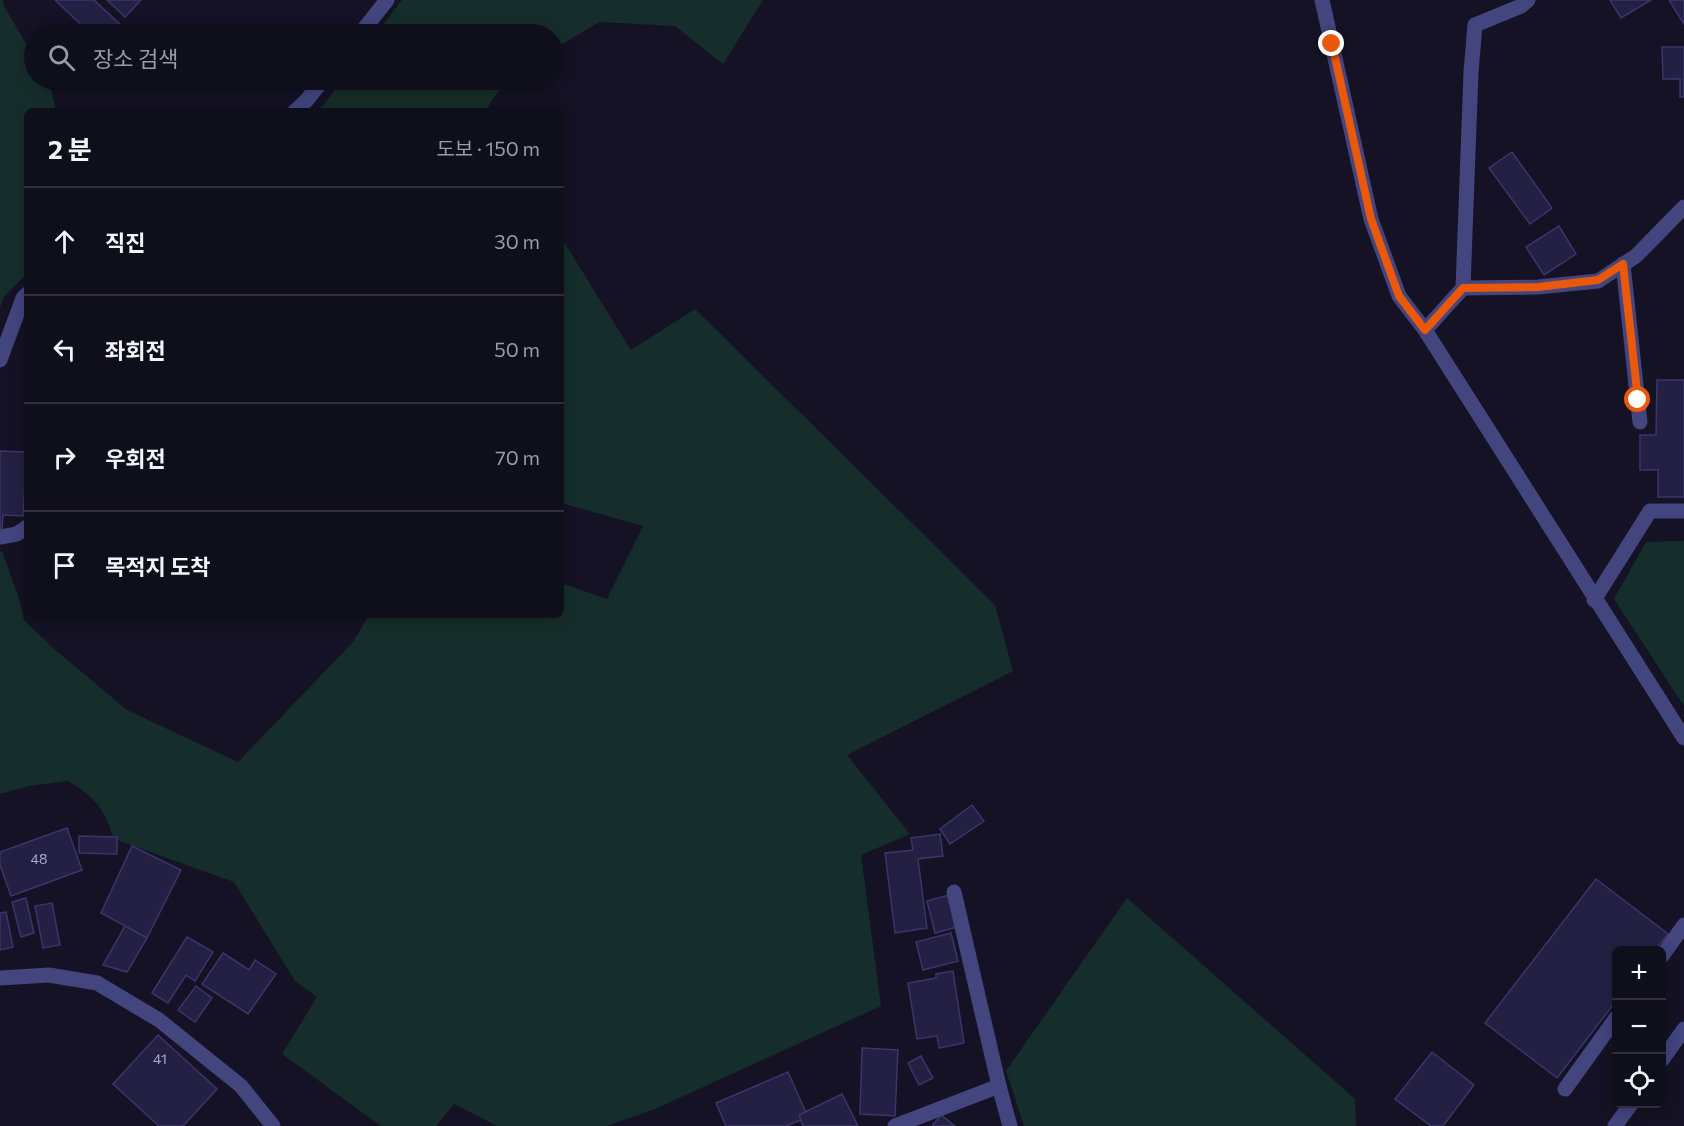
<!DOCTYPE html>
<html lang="ko">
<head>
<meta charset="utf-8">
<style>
  :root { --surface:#0f0e1b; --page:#1d1c28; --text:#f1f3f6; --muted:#9b9ca3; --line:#2f2e3a }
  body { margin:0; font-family:Commissioner,"Noto Sans KR",sans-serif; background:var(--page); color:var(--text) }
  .controls { position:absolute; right:18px; bottom:18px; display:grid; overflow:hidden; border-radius:9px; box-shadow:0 3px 15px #0003 }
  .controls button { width:54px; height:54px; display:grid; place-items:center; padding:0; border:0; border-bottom:2px solid var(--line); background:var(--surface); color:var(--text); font:30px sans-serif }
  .stop { position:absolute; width:18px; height:18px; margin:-14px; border:4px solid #ea580c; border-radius:50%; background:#fff }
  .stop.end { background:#ea580c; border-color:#fff; box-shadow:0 2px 6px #0008 }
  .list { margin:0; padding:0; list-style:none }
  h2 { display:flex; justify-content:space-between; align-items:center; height:78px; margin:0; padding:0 24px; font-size:26px }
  h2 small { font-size:20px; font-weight:400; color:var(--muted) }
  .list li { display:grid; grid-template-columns:39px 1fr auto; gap:18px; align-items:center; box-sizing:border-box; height:108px; padding:0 24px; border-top:2px solid var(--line) }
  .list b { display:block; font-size:22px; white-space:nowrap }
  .list em { font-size:20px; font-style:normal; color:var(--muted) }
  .icon { flex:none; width:33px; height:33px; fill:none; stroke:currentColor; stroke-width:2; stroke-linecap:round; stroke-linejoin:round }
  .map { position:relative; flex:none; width:1684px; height:1126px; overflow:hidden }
  .search { position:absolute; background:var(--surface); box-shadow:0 3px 15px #0003; left:24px; top:24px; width:540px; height:66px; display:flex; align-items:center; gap:15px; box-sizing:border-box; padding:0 21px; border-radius:33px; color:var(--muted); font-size:22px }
  .panel { position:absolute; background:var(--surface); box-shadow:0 3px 15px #0003; left:24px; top:108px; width:540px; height:510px; border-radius:9px }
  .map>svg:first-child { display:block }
  .green { fill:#162e2b }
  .building { fill:#242043; stroke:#3b356c; stroke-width:1.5 }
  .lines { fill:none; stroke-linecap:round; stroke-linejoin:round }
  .minor { stroke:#42457e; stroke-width:15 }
  .route { stroke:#ea580c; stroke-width:8 }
  .labels { text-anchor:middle; stroke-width:6; stroke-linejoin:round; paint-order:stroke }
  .number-label { font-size:14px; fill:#adaccd }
</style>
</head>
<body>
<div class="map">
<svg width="1684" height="1126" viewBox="0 0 1684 1126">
  <rect width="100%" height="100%" fill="#141224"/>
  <g class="green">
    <path d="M0,0H2L4,6L34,57V80H48L49,82L56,111H27V273L4,297L0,307Z"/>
    <path d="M402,0H763L723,64L675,26L599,22L554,49V34H376Z"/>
    <path d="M342,80H506L485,111H316L323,106Z"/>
    <path d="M561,237L631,350L695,309L995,605L1013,671L847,755L910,834L861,855L881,1006L655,1109L607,1126H497L454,1104L436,1126H381L282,1054L317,997L295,981L234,882L114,839C104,808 96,798 68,781L29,786L0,794V552L2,551L20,601L24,620L53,648L127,710L238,762L353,642L369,615H561V583L607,599L643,526L561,503Z"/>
    <path d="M1684,541V706L1614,599L1646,542Z"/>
    <path d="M1127,898L1355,1099L1356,1126H1024L1006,1071Z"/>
  </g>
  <g class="building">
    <path d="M55,0H94L125,29L120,34H91Z"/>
    <path d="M107,0H141L125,17Z"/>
    <path d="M1610,0H1651L1621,18Z"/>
    <path d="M1669,0H1684V24Z"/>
    <path d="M1662,47H1684V97H1680V79H1663Z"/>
    <path d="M1512,152L1552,208L1530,224L1489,168Z"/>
    <path d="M1559,226L1576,254L1544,275L1526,247Z"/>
    <path d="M1657,380H1684V497H1658V470H1640V435H1656Z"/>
    <path d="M0,451L27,452L23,516L3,515L2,529H0Z"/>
    <path d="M972,805L984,821L950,844L940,829Z"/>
    <path d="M67,828L82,870L11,896L0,865V852Z"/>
    <path d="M940,834L943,856L918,859L927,928L895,933L885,853L913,850L911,838Z"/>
    <path d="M79,836L117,837V854L79,853Z"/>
    <path d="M132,846L181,870L147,938L101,913Z"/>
    <path d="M1596,879L1668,934L1655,950H1616V1001L1557,1078L1485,1023Z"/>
    <path d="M949,895L957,927L935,933L927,901Z"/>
    <path d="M26,898L34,933L21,937L12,902Z"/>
    <path d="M52,903L60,945L43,948L35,906Z"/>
    <path d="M6,912L13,947L0,950V913Z"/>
    <path d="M125,926L147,938L127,972L103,965Z"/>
    <path d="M951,933L958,961L923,970L916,942Z"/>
    <path d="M187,937L213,952L195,981L186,975L168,1003L152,993Z"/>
    <path d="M223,953L249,970L255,960L276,974L248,1014L202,984Z"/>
    <path d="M953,971L964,1043L939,1048L937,1036L917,1039L908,983L936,978V974Z"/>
    <path d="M196,986L212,998L195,1022L178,1010Z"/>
    <path d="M158,1035L217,1089L183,1126H159L113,1084Z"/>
    <path d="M862,1048L898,1050L895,1116L860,1114Z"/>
    <path d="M1432,1052L1474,1085L1443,1126H1431L1395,1099Z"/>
    <path d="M921,1056L933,1078L919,1085L908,1063Z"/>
    <path d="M788,1072L808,1117L786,1126H726L716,1103Z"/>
    <path d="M842,1094L858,1126H803L799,1115Z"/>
    <path d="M941,1115L955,1126H932Z"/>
  </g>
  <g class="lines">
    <g class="minor">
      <path d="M1322,0L1371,219L1399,296L1425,330"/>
      <path d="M360,34L387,0"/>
      <path d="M295,111L306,101L323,80"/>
      <path d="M1684,207L1636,256L1598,281L1538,287L1463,288L1425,330L1684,738"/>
      <path d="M1623,264L1640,422"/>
      <path d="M1463,288L1471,72L1475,25L1521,6L1528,0"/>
      <path d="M0,360L23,298L27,294"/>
      <path d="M0,537L17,534L27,527"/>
      <path d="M1594,600L1650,511H1684"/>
      <path d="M954,892L999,1086"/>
      <path d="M1662,956L1684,925"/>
      <path d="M0,978L49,975L97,983L159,1020L241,1086L273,1126"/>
      <path d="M1662,1060L1684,1029"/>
      <path d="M1565,1089L1616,1018"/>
      <path d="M895,1126L999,1086L1010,1126"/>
      <path d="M1615,1126L1631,1104"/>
    </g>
  </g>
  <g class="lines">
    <path class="route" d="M1332,44L1371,219L1399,296L1425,330L1463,288L1538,287L1598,280L1623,264L1638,400"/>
  </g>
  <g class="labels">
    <g class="number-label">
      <text x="39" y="864">48</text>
      <text x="160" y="1064">41</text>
    </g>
  </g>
</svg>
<div class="controls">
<button>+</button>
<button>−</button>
<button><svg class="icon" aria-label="locate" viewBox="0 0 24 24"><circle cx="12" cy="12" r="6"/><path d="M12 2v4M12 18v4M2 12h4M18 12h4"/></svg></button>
</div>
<div class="stop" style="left:1638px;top:400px"></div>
<div class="stop end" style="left:1332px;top:44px"></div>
<div class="search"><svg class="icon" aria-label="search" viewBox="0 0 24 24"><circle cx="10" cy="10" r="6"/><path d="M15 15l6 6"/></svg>장소 검색</div>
<section class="panel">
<h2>2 분<small>도보 · 150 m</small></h2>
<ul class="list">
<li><svg class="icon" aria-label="ahead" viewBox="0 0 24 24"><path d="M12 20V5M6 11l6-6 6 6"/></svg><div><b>직진</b></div><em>30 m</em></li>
<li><svg class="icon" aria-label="left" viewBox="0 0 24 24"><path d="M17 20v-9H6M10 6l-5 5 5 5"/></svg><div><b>좌회전</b></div><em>50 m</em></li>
<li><svg class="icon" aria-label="right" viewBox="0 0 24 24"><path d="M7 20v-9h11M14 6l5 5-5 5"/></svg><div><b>우회전</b></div><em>70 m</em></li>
<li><svg class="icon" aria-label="arrive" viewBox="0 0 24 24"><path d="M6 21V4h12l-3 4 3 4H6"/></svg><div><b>목적지 도착</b></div></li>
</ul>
</section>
</div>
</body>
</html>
